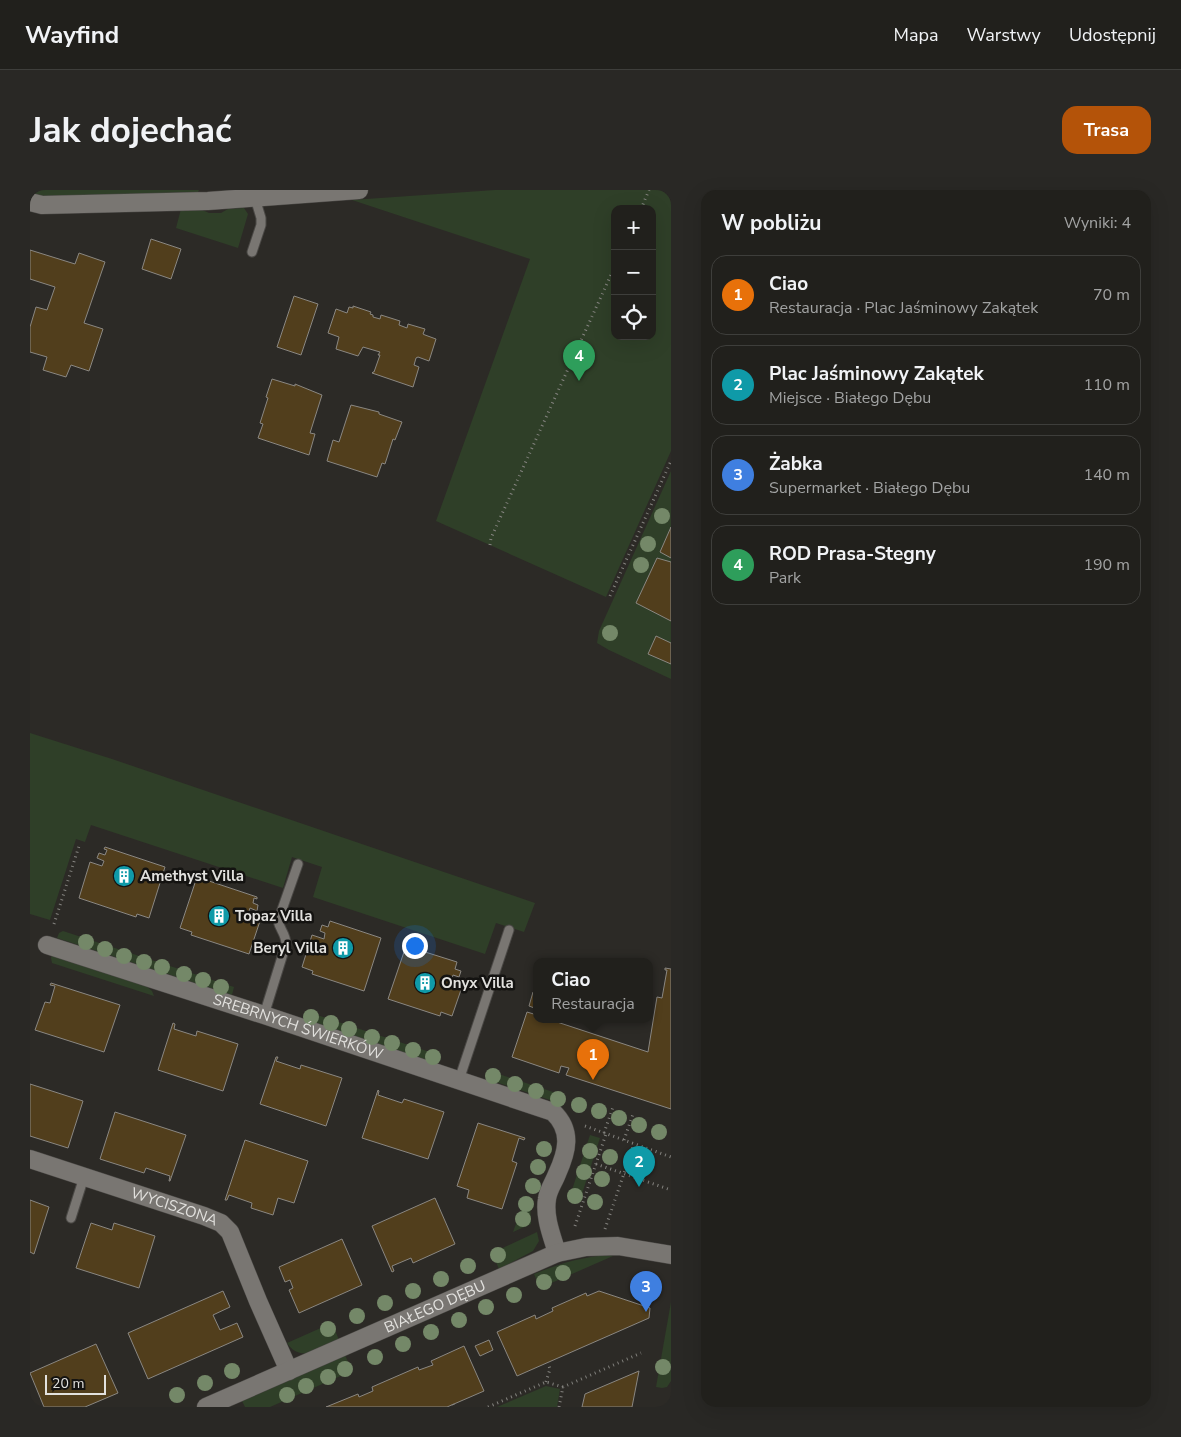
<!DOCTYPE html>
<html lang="pl">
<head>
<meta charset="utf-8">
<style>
  :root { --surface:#21201c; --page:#292825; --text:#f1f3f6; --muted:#a2a3a3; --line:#3e3e3b; --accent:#b45309 }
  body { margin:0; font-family:"Nunito Sans",sans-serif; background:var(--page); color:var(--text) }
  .controls { position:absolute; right:15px; top:15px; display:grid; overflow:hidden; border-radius:10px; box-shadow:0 5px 20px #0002 }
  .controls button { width:45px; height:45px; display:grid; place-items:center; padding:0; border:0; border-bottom:1px solid var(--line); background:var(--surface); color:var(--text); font:25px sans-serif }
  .scale { position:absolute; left:15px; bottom:12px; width:61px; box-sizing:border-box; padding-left:5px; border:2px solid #e2e1de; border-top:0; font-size:14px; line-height:18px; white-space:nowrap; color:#e2e1de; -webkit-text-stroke:4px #141311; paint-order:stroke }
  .you { position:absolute; left:384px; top:755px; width:18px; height:18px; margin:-12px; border:4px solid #fff; border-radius:50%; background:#1a73e8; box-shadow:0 0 0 8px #1a73e833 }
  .badge { display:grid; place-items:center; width:32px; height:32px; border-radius:50%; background:var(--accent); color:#fff; font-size:16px; font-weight:700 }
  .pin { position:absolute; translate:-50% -41px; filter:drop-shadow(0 1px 2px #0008) }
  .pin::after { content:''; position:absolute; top:26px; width:18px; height:15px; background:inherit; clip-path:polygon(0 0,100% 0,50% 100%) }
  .popup { position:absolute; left:503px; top:768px; width:120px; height:65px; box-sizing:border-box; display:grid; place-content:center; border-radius:10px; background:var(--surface); filter:drop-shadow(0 1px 4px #0005); font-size:16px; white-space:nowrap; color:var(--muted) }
  .popup b { font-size:19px; color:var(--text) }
  .popup::after { content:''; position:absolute; left:50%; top:100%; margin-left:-10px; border:10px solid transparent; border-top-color:var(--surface) }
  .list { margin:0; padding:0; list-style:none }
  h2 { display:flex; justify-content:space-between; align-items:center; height:65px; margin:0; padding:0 20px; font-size:21px }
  h2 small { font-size:16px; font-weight:400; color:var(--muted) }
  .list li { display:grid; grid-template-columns:32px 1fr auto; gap:15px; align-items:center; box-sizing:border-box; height:80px; margin:0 10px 10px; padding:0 10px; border:1px solid var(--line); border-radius:15px }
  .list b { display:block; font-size:19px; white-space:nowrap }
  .list p { margin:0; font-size:16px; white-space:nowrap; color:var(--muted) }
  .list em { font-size:16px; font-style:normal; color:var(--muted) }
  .icon { flex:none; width:28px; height:28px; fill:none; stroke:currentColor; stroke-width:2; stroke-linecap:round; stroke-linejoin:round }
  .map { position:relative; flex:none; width:641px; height:1217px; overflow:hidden; border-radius:15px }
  header { display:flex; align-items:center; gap:30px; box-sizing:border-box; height:70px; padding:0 25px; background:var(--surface); border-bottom:1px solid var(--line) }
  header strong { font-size:24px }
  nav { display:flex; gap:28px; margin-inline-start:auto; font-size:18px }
  .intro { display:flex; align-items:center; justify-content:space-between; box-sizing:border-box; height:120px; padding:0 30px }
  h1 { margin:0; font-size:35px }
  .button { padding:12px 22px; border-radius:15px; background:var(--accent); color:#fff; font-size:18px; font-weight:700 }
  main { display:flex; gap:30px; padding:0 30px }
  aside { flex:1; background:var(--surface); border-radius:15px; box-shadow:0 5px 20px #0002 }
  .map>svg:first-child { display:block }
  .green { fill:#2f3f28; fill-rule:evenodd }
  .building { fill:#513e1c; stroke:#8a8782 }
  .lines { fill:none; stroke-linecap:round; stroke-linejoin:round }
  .lane-casing { stroke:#4a4845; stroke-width:11 }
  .street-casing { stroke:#4a4845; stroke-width:19 }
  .path { stroke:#84837f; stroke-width:3; stroke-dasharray:1 4; stroke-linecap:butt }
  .lane { stroke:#797672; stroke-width:9 }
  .street { stroke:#797672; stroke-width:18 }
  .tree { fill:#748868 }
  .labels { text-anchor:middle; stroke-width:5; stroke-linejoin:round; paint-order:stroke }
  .poi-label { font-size:15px; font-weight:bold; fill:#e2e1de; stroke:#141311; text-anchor:start }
  .street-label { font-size:15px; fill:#e2e1de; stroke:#141311 }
</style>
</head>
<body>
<header>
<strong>Wayfind</strong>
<nav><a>Mapa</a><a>Warstwy</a><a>Udostępnij</a></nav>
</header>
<div class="intro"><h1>Jak dojechać</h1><a class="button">Trasa</a></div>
<main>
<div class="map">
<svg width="641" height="1217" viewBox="0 0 641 1217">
  <rect width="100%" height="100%" fill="#2c2a26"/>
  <g class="green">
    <path d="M0,0H169L167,4L19,10L0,4Z"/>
    <path d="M465,0H641V261L576,407L406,331L500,69L322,10ZM585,19H622V146H585Z"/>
    <path d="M168,18L179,23H191L198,19L214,18L218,24L208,58L146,38L151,19Z"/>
    <path d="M641,281V489L579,460L567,453L569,441Z"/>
    <path d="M0,543L82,569L505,713L494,742L466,733L455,764L283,707L292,677L262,667L253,698L61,635L55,652L46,649L20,730L0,724Z"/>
    <path d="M33,741L204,797L202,805L27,748L29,743Z"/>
    <path d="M22,764L115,795L122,801L124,806L22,773L21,768Z"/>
    <path d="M278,822L409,865L406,873L275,830Z"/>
    <path d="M460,881L535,906L532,914L457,889Z"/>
    <path d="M560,945L570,948L550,1010L540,1006Z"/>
    <path d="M495,1009L500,1011L501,1034L483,1042Z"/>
    <path d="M507,1042L509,1051L503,1061L469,1079L462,1063Z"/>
    <path d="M580,1065L583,1066L510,1098L504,1084C532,1073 550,1067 580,1065Z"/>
    <path d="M641,1112V1191L637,1197L632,1198L626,1197Z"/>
    <path d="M302,1133L309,1150C291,1158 271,1174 257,1153Z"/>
    <path d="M315,1165L322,1181L240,1217H215L212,1211Z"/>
    <path d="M516,1196L530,1199L527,1217H467Z"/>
  </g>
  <g class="building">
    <path d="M121,49L151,59L141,89L112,79Z"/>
    <path d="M0,60L45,74L49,63L75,72L54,133L73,139L59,181L41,175L36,187L13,180L17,167L0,162V137L6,117L17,120L25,97L0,89Z"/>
    <path d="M264,106L288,114L271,165L247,157Z"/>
    <path d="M323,116L341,122L340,124L343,125V127L350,129L351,125L370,131L369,135L377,138L378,134L395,139L393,144L395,145L406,149L399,171L388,167L386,168L384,175L389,177L383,197L342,183L343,182H344L350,165H348L350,162L333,157L328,166L306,159L309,147L298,143L306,119L317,123L319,117L323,118Z"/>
    <path d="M242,189L265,196V194L292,205L280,243L285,244L279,265L228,248L233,234L230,233L238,208L236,207Z"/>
    <path d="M321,215L349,222V224L372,232L365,250L363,249L355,274L352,273L347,287L297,271L303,250L309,252Z"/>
    <path d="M641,337V368L630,362Z"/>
    <path d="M627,368L641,372V431L606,413Z"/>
    <path d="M626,446L641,453V474L618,464Z"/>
    <path d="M75,657L135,677L119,728L107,724L106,727L49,708L60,672L72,676L74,671L67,668L69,663L75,665L77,660L74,659Z"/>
    <path d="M167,687L227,707V709L224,708L223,713L228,715L227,721L220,718L218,724L231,728L219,764L161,745L162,742L150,738Z"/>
    <path d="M300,731L351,748L334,801L282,784L283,781L272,777L282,745L294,749L295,743L290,741L292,735L298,737Z"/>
    <path d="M376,756L427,772L425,779L431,781L429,787L423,785L421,791L433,794L422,826L411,822L410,826L358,809Z"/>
    <path d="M635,778L641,779V919L536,885L539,878L531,876L529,883L482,867L497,822L507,825V829H522L521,830L618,862L627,807L632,808L637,780H635Z"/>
    <path d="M21,793L90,815L74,862L5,840L15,812L20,813L25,796L20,795Z"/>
    <path d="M503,802L507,803V819L499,816Z"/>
    <path d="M143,833L145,834L144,839L166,846L167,841L208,854L193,901L128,880Z"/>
    <path d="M246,867H248L246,871L270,879L271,875L312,888L296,936L230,914Z"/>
    <path d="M0,894L53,911L38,958L0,946Z"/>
    <path d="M348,900L349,901L348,905L372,913L374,909L414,922L398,969L332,948Z"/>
    <path d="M85,922L156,945L140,991H139L140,986L116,978L114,983L70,969Z"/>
    <path d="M448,933L495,948L494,950L489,948L482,971L487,973L472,1019L437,1008L439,1000L427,996Z"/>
    <path d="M215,950L278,971L264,1013L248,1008L243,1025L221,1018L222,1013L199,1005L197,1010H195Z"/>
    <path d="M405,1008L425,1054L383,1073L381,1068L362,1076L364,1081L362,1082L342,1036Z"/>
    <path d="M0,1010L19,1017L4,1064L0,1062Z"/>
    <path d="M61,1033L82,1040L84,1033L125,1046L109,1098L46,1078Z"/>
    <path d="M312,1049L332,1095L269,1123L259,1100L263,1098L260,1090L255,1092L249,1077Z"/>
    <path d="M193,1101L200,1117L183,1125L190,1140L207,1133L213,1147L118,1189L98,1143Z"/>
    <path d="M569,1101L620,1118L619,1128L487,1186L467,1142L505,1125L506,1129L523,1121L522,1118L556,1103L557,1106Z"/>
    <path d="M459,1150L463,1160L450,1166L445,1156Z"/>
    <path d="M66,1154L88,1203L55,1217H14L0,1183Z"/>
    <path d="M434,1156L454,1201L417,1217H296L328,1204L329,1207L343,1201L342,1197L388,1177L389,1180L403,1175L401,1171Z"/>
    <path d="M609,1181L602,1217H552L555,1204Z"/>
  </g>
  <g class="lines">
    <g class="lane-casing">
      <g id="lane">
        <path d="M222,62L231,35V28L225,8"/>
        <path d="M234,825L256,754C256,744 250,740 248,731L268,674"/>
        <path d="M429,890L479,740"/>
        <path d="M41,1028L54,987"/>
      </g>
    </g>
    <g class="street-casing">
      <g id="street">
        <path d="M0,12L12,15L178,11L329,0"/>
        <path id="s1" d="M17,755L234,825L523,922C543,941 537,962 527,984C524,992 518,1000 517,1009C514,1027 522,1046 527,1063"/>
        <path id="s2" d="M0,969L174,1026L191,1033L200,1042L228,1111L259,1181"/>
        <path id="s3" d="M176,1217L527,1063L556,1057L588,1056L641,1065"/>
      </g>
    </g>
    <g class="path">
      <path d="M611,19L619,0"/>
      <path d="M460,355L461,348L585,76"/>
      <path d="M580,406L641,271"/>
      <path d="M24,734L50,653"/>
      <path d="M555,936L641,967"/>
      <path d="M574,943L583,917"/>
      <path d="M594,950L603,924"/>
      <path d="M566,974L641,1000"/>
      <path d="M545,1036L576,944"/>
      <path d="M575,1039L604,954"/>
      <path d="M516,1192L520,1179L518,1173"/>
      <path d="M423,1214L424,1217"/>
      <path d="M458,1217L516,1192L533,1197"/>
      <path d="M529,1217L533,1197L611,1163"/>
    </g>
    <use href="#lane" class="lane"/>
    <use href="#street" class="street"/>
  </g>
  <g class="tree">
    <circle cx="632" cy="326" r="8"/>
    <circle cx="618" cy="354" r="8"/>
    <circle cx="611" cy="375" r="8"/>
    <circle cx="580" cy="443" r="8"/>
    <circle cx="56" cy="752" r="8"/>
    <circle cx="75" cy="759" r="8"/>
    <circle cx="94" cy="766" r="8"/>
    <circle cx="114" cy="772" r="8"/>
    <circle cx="132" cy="777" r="8"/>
    <circle cx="154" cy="784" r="8"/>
    <circle cx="173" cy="790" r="8"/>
    <circle cx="191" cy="797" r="8"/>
    <circle cx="281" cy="827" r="8"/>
    <circle cx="301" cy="833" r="8"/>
    <circle cx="319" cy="839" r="8"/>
    <circle cx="342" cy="847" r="8"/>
    <circle cx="362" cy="853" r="8"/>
    <circle cx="383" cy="860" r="8"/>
    <circle cx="403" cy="867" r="8"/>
    <circle cx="463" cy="886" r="8"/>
    <circle cx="485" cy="894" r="8"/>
    <circle cx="506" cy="901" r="8"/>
    <circle cx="528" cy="909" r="8"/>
    <circle cx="549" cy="915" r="8"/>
    <circle cx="569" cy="921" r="8"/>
    <circle cx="589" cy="928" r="8"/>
    <circle cx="609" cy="935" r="8"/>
    <circle cx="629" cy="942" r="8"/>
    <circle cx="514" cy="959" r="8"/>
    <circle cx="560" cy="961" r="8"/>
    <circle cx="580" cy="967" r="8"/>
    <circle cx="508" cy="977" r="8"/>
    <circle cx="554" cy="982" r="8"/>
    <circle cx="572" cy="989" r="8"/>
    <circle cx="503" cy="996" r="8"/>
    <circle cx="545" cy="1006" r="8"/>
    <circle cx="565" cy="1012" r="8"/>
    <circle cx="496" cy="1014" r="8"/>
    <circle cx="493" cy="1029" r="8"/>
    <circle cx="468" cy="1065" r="8"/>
    <circle cx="438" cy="1076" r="8"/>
    <circle cx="533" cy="1083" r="8"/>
    <circle cx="411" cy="1089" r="8"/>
    <circle cx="514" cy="1092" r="8"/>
    <circle cx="383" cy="1101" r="8"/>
    <circle cx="484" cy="1105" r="8"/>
    <circle cx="355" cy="1113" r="8"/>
    <circle cx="456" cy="1117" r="8"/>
    <circle cx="327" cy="1126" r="8"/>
    <circle cx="429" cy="1130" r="8"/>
    <circle cx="298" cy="1139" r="8"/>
    <circle cx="401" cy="1142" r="8"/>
    <circle cx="373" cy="1154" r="8"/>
    <circle cx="345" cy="1167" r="8"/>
    <circle cx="633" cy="1177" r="8"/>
    <circle cx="315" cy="1179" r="8"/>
    <circle cx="202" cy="1181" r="8"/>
    <circle cx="298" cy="1187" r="8"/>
    <circle cx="175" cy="1193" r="8"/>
    <circle cx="276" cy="1196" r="8"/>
    <circle cx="147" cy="1205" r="8"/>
    <circle cx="257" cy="1205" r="8"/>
  </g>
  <defs>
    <g id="building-disc" transform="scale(1.125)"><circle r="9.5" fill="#0f9aa8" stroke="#141311"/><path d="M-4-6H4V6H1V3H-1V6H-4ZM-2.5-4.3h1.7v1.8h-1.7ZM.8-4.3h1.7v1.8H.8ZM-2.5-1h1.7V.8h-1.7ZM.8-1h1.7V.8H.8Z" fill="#fff"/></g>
  </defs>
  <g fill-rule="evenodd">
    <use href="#building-disc" x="94" y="686"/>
    <use href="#building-disc" x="189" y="726"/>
    <use href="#building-disc" x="313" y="758"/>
    <use href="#building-disc" x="395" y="793"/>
  </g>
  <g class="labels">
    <g class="poi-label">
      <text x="110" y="691">Amethyst Villa</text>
      <text x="205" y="731">Topaz Villa</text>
      <text x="297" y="763" text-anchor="end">Beryl Villa</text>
      <text x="411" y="798">Onyx Villa</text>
    </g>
    <g class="street-label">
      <text dy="5" stroke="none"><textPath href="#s1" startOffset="264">SREBRNYCH ŚWIERKÓW</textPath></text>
      <text dy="5" stroke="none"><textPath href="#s2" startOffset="152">WYCISZONA</textPath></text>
      <text dy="5" stroke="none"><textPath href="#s3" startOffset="250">BIAŁEGO DĘBU</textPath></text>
    </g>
  </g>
</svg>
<div class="controls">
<button>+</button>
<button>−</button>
<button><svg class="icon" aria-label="locate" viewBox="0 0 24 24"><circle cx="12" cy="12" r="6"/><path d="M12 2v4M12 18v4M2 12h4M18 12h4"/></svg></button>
</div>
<div class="scale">20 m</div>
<div class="you"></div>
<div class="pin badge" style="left:563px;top:890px;background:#e8710a">1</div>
<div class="popup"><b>Ciao</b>Restauracja</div>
<div class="pin badge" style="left:609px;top:997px;background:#0f9aa8">2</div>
<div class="pin badge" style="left:616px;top:1122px;background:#3f7fe0">3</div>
<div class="pin badge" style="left:549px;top:191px;background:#2e9e5b">4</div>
</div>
<aside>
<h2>W pobliżu<small>Wyniki: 4</small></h2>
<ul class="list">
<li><span class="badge" style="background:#e8710a">1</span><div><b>Ciao</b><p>Restauracja · Plac Jaśminowy Zakątek</p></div><em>70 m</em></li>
<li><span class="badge" style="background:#0f9aa8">2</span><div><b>Plac Jaśminowy Zakątek</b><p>Miejsce · Białego Dębu</p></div><em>110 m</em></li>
<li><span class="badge" style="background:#3f7fe0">3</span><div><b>Żabka</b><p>Supermarket · Białego Dębu</p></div><em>140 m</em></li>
<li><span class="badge" style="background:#2e9e5b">4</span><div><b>ROD Prasa-Stegny</b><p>Park</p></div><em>190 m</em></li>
</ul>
</aside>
</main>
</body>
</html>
